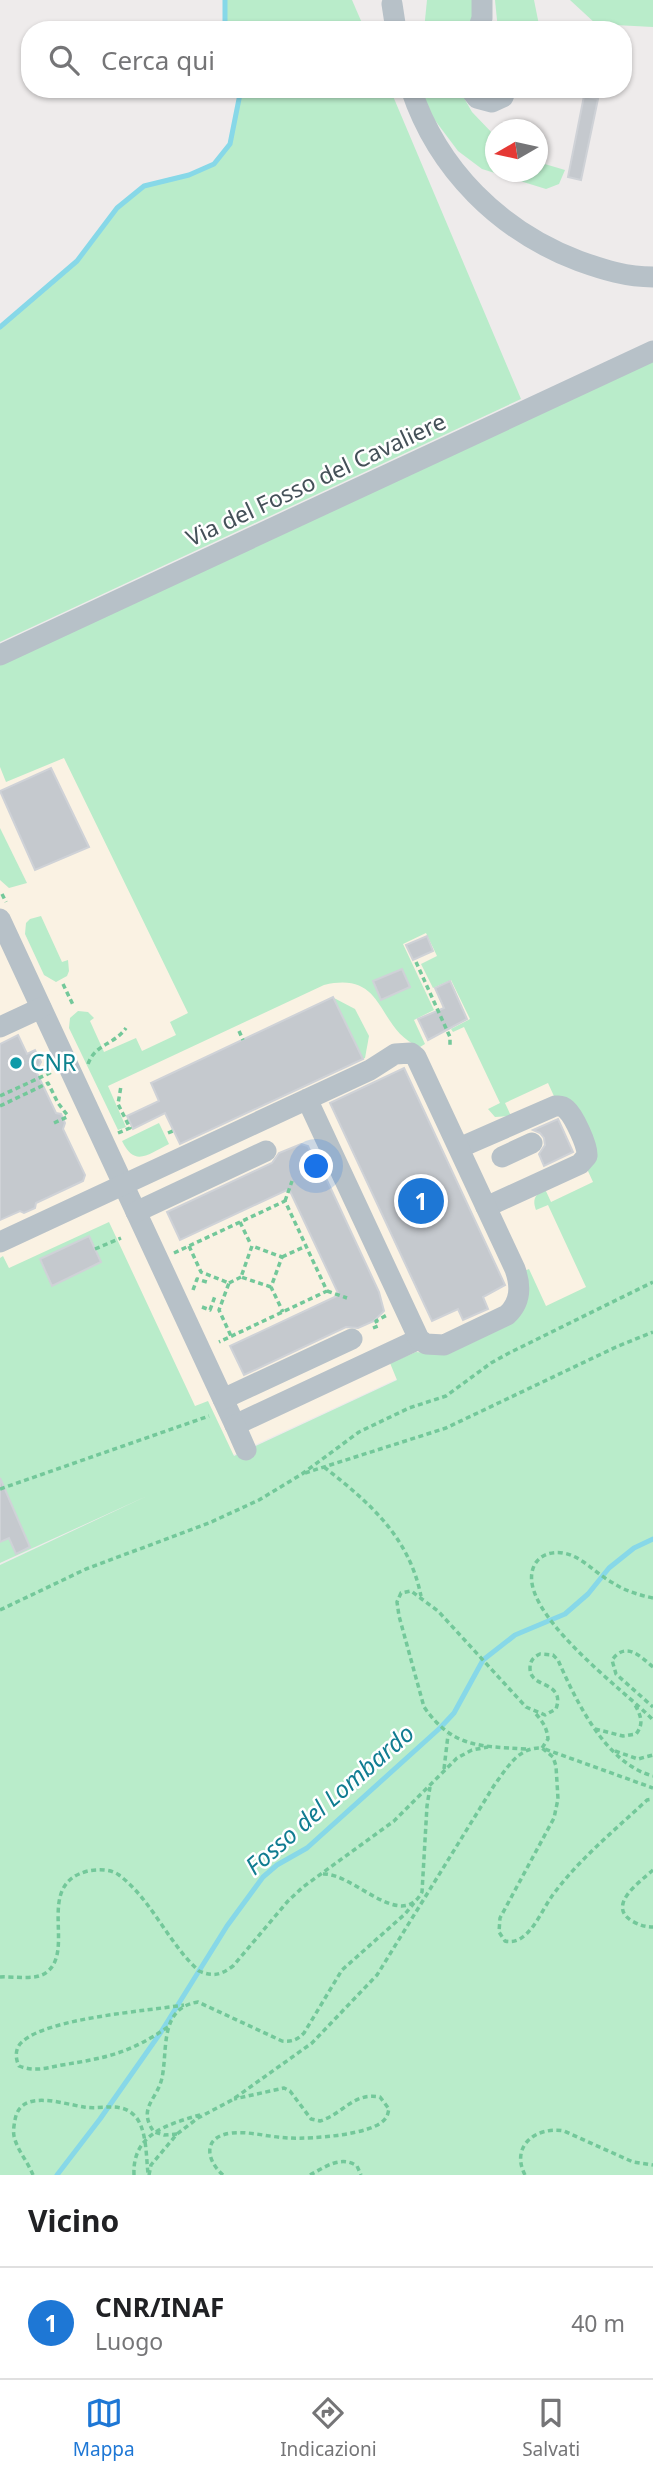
<!DOCTYPE html>
<html lang="it">
<head>
<meta charset="utf-8">
<style>
  :root { --surface:#fff; --page:#f2f2f2; --text:#202124; --muted:#757577; --line:#e0e0e0; --accent:#1e77d5 }
  body { margin:0; font-family:"Noto Sans",sans-serif; background:var(--page); color:var(--text) }
  .compass { position:absolute; left:485px; top:119px; width:63px; height:63px; border-radius:50%; background:var(--surface); box-shadow:0 2px 5px #0004; rotate:261deg }
  .you { position:absolute; left:317px; top:1167px; width:24px; height:24px; margin:-18px; border:5px solid #fff; border-radius:50%; background:#1a73e8; box-shadow:0 0 0 10px #1a73e833 }
  .badge { display:grid; place-items:center; width:46px; height:46px; border-radius:50%; background:var(--accent); color:#fff; font-size:23px; font-weight:700 }
  .pin { position:absolute; translate:-50% -50%; border:4px solid #fff; box-shadow:0 2px 7px #0006 }
  .list { margin:0; padding:0; list-style:none }
  h2 { display:flex; justify-content:space-between; align-items:center; height:91px; margin:0; padding:0 28px; font-size:30px }
  h2 small { font-size:23px; font-weight:400; color:var(--muted) }
  .list li { display:grid; grid-template-columns:46px 1fr auto; gap:21px; align-items:center; box-sizing:border-box; height:112px; padding:0 28px; border-top:2px solid var(--line) }
  .list b { display:block; font-size:26px; white-space:nowrap }
  .list p { margin:0; font-size:23px; white-space:nowrap; color:var(--muted) }
  .list em { font-size:23px; font-style:normal; color:var(--muted) }
  .icon { flex:none; width:38px; height:38px; fill:none; stroke:currentColor; stroke-width:2; stroke-linecap:round; stroke-linejoin:round }
  .map { position:relative; flex:none; width:653px; height:2175px; overflow:hidden }
  .search { position:absolute; background:var(--surface); box-shadow:0 2px 5px #0004; left:21px; right:21px; top:21px; height:77px; display:flex; align-items:center; gap:18px; box-sizing:border-box; padding:0 24px; border-radius:28px; color:var(--muted); font-size:26px }
  .sheet { height:203px; background:var(--surface) }
  nav { display:flex; justify-content:space-around; align-items:center; box-sizing:border-box; height:98px; border-top:2px solid var(--line); background:var(--surface); font-size:19px; color:var(--muted) }
  nav a { display:grid; justify-items:center; gap:4px }
  nav .on { color:var(--accent) }
  .map>svg:first-child { display:block }
  .commercial { fill:#faf2e3 }
  .green { fill:#b9ecca }
  .lines { fill:none; stroke-linecap:round; stroke-linejoin:round }
  .stream { stroke:#87d8e8; stroke-width:5 }
  .building { fill:#c5c9ce; stroke:#cfd2d7; stroke-width:2 }
  .path { stroke:#73c89a; stroke-width:3.5; stroke-dasharray:5 3.5; stroke-linecap:butt }
  .minor { stroke:#b7c1c8; stroke-width:21 }
  .culture-dot { fill:#0f9aa8; stroke:#fff; stroke-width:2.5 }
  .labels { text-anchor:middle; stroke-width:5; stroke-linejoin:round; paint-order:stroke }
  .street-label { font-size:23px; fill:#445058; stroke:#fff }
  .culture-label { font-size:23px; fill:#0d838f; stroke:#fff; text-anchor:start }
  .water-label { font-size:24px; font-style:italic; fill:#107c91; stroke:#fff }
</style>
</head>
<body>
<div class="map">
<svg width="653" height="2175" viewBox="0 0 653 2175">
  <rect width="100%" height="100%" fill="#eeebeb"/>
  <path class="commercial" d="M361,513L653,1260L0,1563V677Z"/>
  <g class="green">
    <path d="M225,0H352L365,30H225Z"/>
    <path d="M427,0H476L472,30H424Z"/>
    <path d="M495,0H534L540,30H498Z"/>
    <path d="M570,0H653V27L596,24Z"/>
    <path d="M238,89H390L521,399L0,642V327L77,261L117,208L144,186L189,175L214,164L230,144L240,94Z"/>
    <path d="M420,89H459L472,112L495,136L496,172H538V162L565,170L559,184L546,189L482,169L458,151L428,111Z"/>
    <path d="M653,361V2175H0V1565L147,1496L0,1563V1542L9,1538L16,1554L30,1547L10,1500L0,1504V1258L3,1256L9,1268L109,1222L195,1406L208,1401L234,1456L397,1380L390,1363L416,1352L440,1354L507,1325L524,1271L529,1269L546,1306L586,1287L548,1205L536,1210C532,1200 535,1194 545,1189L551,1202L593,1182L548,1083L505,1103L511,1116L495,1117L488,1109L500,1103L464,1027L453,1032L451,1029L470,1019L451,980L433,988L421,964L437,956L426,933L403,944L434,1010L414,1020L425,1044L420,1047C375,1030 388,970 324,985L108,1086L126,1127L118,1130L69,1028L70,1018L78,1011L88,1012L94,1018L90,1021L104,1052L136,1038L142,1051L176,1035L170,1022L188,1013L64,758L6,782L0,767V664Z"/>
    <path d="M0,828L27,883L9,888L0,880Z"/>
    <path d="M41,916L62,962L68,960L69,971L67,976L56,982L44,975L25,934L26,923L30,919Z"/>
    <path d="M334,998L355,1009L369,1036L365,1058L363,1059Z"/>
    <path d="M159,1123L169,1144C148,1154 135,1168 122,1141Z"/>
  </g>
  <g class="lines">
    <g class="stream">
      <path d="M225,0V30"/>
      <path d="M0,327L77,261L117,208L144,186L189,175L214,164L230,144L240,94L238,89"/>
      <path d="M57,2175L100,2119L161,2032L227,1926L263,1877L277,1865L307,1848L440,1728L454,1713L483,1660L515,1635L565,1614L588,1594L609,1568L634,1548L653,1539"/>
    </g>
  </g>
  <g class="building">
    <path d="M584,96L598,99L581,180L568,177Z"/>
    <path d="M51,768L89,847L35,870L0,791Z"/>
    <path d="M427,936L433,951L413,960L406,945Z"/>
    <path d="M402,969L410,987L381,1000L373,981Z"/>
    <path d="M450,981L467,1019L428,1040L418,1019L444,1008L435,988Z"/>
    <path d="M333,997L363,1059L180,1144L165,1113L133,1129L127,1116L159,1101L151,1083Z"/>
    <path d="M18,1035L27,1054L35,1050L41,1062L36,1071L56,1113L61,1114L65,1123L63,1129L85,1175L83,1181L36,1203L35,1208L24,1213L20,1211L0,1220V1044Z"/>
    <path d="M404,1068L505,1285L483,1297L488,1309L463,1320L458,1309L432,1321L330,1103Z"/>
    <path d="M558,1119L573,1152L544,1166L539,1154L545,1145L544,1138L540,1133L533,1130Z"/>
    <path d="M301,1144L308,1146L315,1162L318,1161L379,1292L384,1311L374,1321L358,1328L346,1327L244,1375L230,1346L339,1295L289,1189L180,1240L167,1212L272,1163L279,1153Z"/>
    <path d="M89,1236L101,1262L52,1286L40,1259Z"/>
    <path d="M0,1478L30,1547L16,1554L9,1538L0,1542Z"/>
  </g>
  <g class="lines">
    <g class="path">
      <path d="M2,894L6,902"/>
      <path d="M416,962L450,1037V1045"/>
      <path d="M63,984L74,1007"/>
      <path d="M239,1031L243,1040"/>
      <path d="M88,1064C95,1044 114,1045 126,1028"/>
      <path d="M0,1096L52,1072"/>
      <path d="M0,1106L48,1083L58,1103L68,1116"/>
      <path d="M54,1123L69,1116"/>
      <path d="M118,1133L130,1128L118,1104L121,1086"/>
      <path d="M168,1133L175,1130"/>
      <path d="M307,1163L310,1162"/>
      <path d="M285,1201L292,1181"/>
      <path d="M240,1222L251,1245"/>
      <path d="M189,1246L201,1272L229,1283L219,1310L231,1336"/>
      <path d="M95,1249L121,1238"/>
      <path d="M174,1253L285,1201L327,1291L219,1342"/>
      <path d="M282,1257L306,1246"/>
      <path d="M229,1283L241,1277"/>
      <path d="M271,1287L241,1277L252,1246L282,1257L271,1287L283,1312"/>
      <path d="M193,1290L197,1279L210,1283"/>
      <path d="M327,1291L347,1298"/>
      <path d="M202,1307L210,1310L215,1296"/>
      <path d="M373,1328L378,1326L376,1321L387,1315"/>
      <path d="M324,1467C370,1503 409,1537 421,1596"/>
      <path d="M305,1473L446,1428L616,1347L653,1332"/>
      <path d="M0,1489L209,1416"/>
      <path d="M653,1598C639,1595 625,1591 613,1583C596,1574 582,1556 563,1553C552,1551 540,1555 535,1564C510,1608 627,1692 653,1720"/>
      <path d="M0,1610L86,1569L209,1523L259,1500L302,1474L359,1432L409,1408L446,1396L491,1363L509,1353L653,1282"/>
      <path d="M653,1667C640,1656 626,1641 612,1660L616,1674L653,1707"/>
      <path d="M536,1714C543,1722 547,1728 548,1739L542,1748L653,1788"/>
      <path d="M595,1729L623,1736L636,1734C645,1723 640,1714 634,1703"/>
      <path d="M526,1749C479,1746 453,1748 424,1707L399,1616L397,1602L401,1593L411,1591L438,1611L526,1707L545,1715L556,1709C558,1703 559,1697 555,1692C548,1682 530,1684 530,1668C530,1660 534,1657 540,1654L553,1655L558,1660C576,1701 606,1764 653,1776"/>
      <path d="M615,1751L638,1759L653,1755"/>
      <path d="M444,1769L448,1735"/>
      <path d="M653,1870C640,1882 606,1905 632,1921C639,1925 645,1927 653,1927"/>
      <path d="M323,1874C354,1873 401,1932 422,1892L427,1806L430,1787"/>
      <path d="M0,1977C14,1976 36,1981 47,1972C76,1949 34,1884 88,1871C98,1869 111,1869 119,1875C152,1900 168,1943 199,1971C213,1977 221,1975 233,1966L288,1901L303,1887L394,1821L457,1758L472,1750L488,1747"/>
      <path d="M168,2027C130,2053 106,2058 62,2065C47,2068 34,2072 19,2066C15,2058 15,2048 22,2042C47,2018 147,2011 184,2005"/>
      <path d="M177,2134L164,2135L154,2132C137,2108 157,2100 162,2078C168,2049 159,2008 198,2002L282,2041C292,2042 297,2040 304,2033L342,1970L405,1914L414,1903"/>
      <path d="M33,2175C28,2162 17,2150 14,2136C13,2131 14,2125 15,2120C20,2088 63,2104 84,2107C102,2110 121,2101 135,2116C147,2129 146,2157 148,2173"/>
      <path d="M134,2175C132,2133 169,2124 203,2114"/>
      <path d="M149,2175L151,2165L177,2134L198,2118L232,2100L312,2043L377,1975L495,1784C508,1767 518,1747 542,1748L553,1757L556,1766L558,1799L554,1818L500,1918L499,1932L505,1941C528,1947 541,1911 552,1896C579,1859 614,1831 647,1800L653,1799"/>
      <path d="M223,2175C205,2159 203,2136 232,2133C251,2131 272,2138 291,2138C311,2139 373,2135 385,2119C388,2116 388,2112 389,2109L380,2097C353,2092 343,2114 320,2121L311,2119L290,2091L284,2088L234,2099"/>
      <path d="M310,2175C325,2167 341,2155 357,2166L361,2175"/>
      <path d="M525,2175C510,2146 536,2126 564,2131L633,2162L653,2165"/>
    </g>
    <g class="minor">
      <path d="M392,4L396,30"/>
      <path d="M478,30L482,18V0"/>
      <path d="M411,89C438,170 500,231 579,261C604,270 627,277 653,277"/>
      <path d="M470,89L477,98L492,102L503,97L506,89"/>
      <path d="M0,655L653,351"/>
      <path d="M0,919L235,1425L419,1339"/>
      <path d="M0,1027L41,1008"/>
      <path d="M459,1148L555,1106C560,1106 562,1105 566,1109C574,1116 588,1146 587,1156L580,1164L486,1207"/>
      <path d="M502,1157L532,1143"/>
      <path d="M136,1212L266,1151"/>
      <path d="M0,1242L370,1070L395,1054L411,1053L416,1057L515,1269C521,1286 521,1302 507,1315L444,1345L426,1344L419,1339L307,1099"/>
      <path d="M223,1399L352,1339"/>
      <path d="M235,1425L246,1450"/>
    </g>
  </g>
  <circle class="culture-dot" cx="16" cy="1063" r="7"/>
  <g class="labels">
    <g class="street-label">
      <text transform="translate(316 480) rotate(-25)" y="8">Via del Fosso del Cavaliere</text>
    </g>
    <g class="culture-label">
      <text x="30" y="1071">CNR</text>
    </g>
    <g class="water-label">
      <text transform="translate(330 1800) rotate(-41)" y="8">Fosso del Lombardo</text>
    </g>
  </g>
</svg>
<svg class="compass" viewBox="-18 -18 36 36"><path d="M0-13l5 13h-10z" fill="#e53935"/><path d="M0 13l5-13h-10z" fill="#757577"/></svg>
<div class="you"></div>
<div class="pin badge" style="left:421px;top:1201px">1</div>
<div class="search"><svg class="icon" aria-label="search" viewBox="0 0 24 24"><circle cx="10" cy="10" r="6"/><path d="M15 15l6 6"/></svg>Cerca qui</div>
</div>
<section class="sheet">
<h2>Vicino<small></small></h2>
<ul class="list">
<li><span class="badge">1</span><div><b>CNR/INAF</b><p>Luogo</p></div><em>40 m</em></li>
</ul>
</section>
<nav>
<a class="on"><svg class="icon" aria-label="map" viewBox="0 0 24 24"><path d="M3 6l6-2 6 2 6-2v14l-6 2-6-2-6 2zM9 4v14M15 6v14"/></svg>Mappa</a>
<a><svg class="icon" aria-label="directions" viewBox="0 0 24 24"><path d="M12 3l9 9-9 9-9-9zM9 14v-3h6M13 9l2 2-2 2"/></svg>Indicazioni</a>
<a><svg class="icon" aria-label="saved" viewBox="0 0 24 24"><path d="M7 4h10v16l-5-4-5 4z"/></svg>Salvati</a>
</nav>
</body>
</html>
